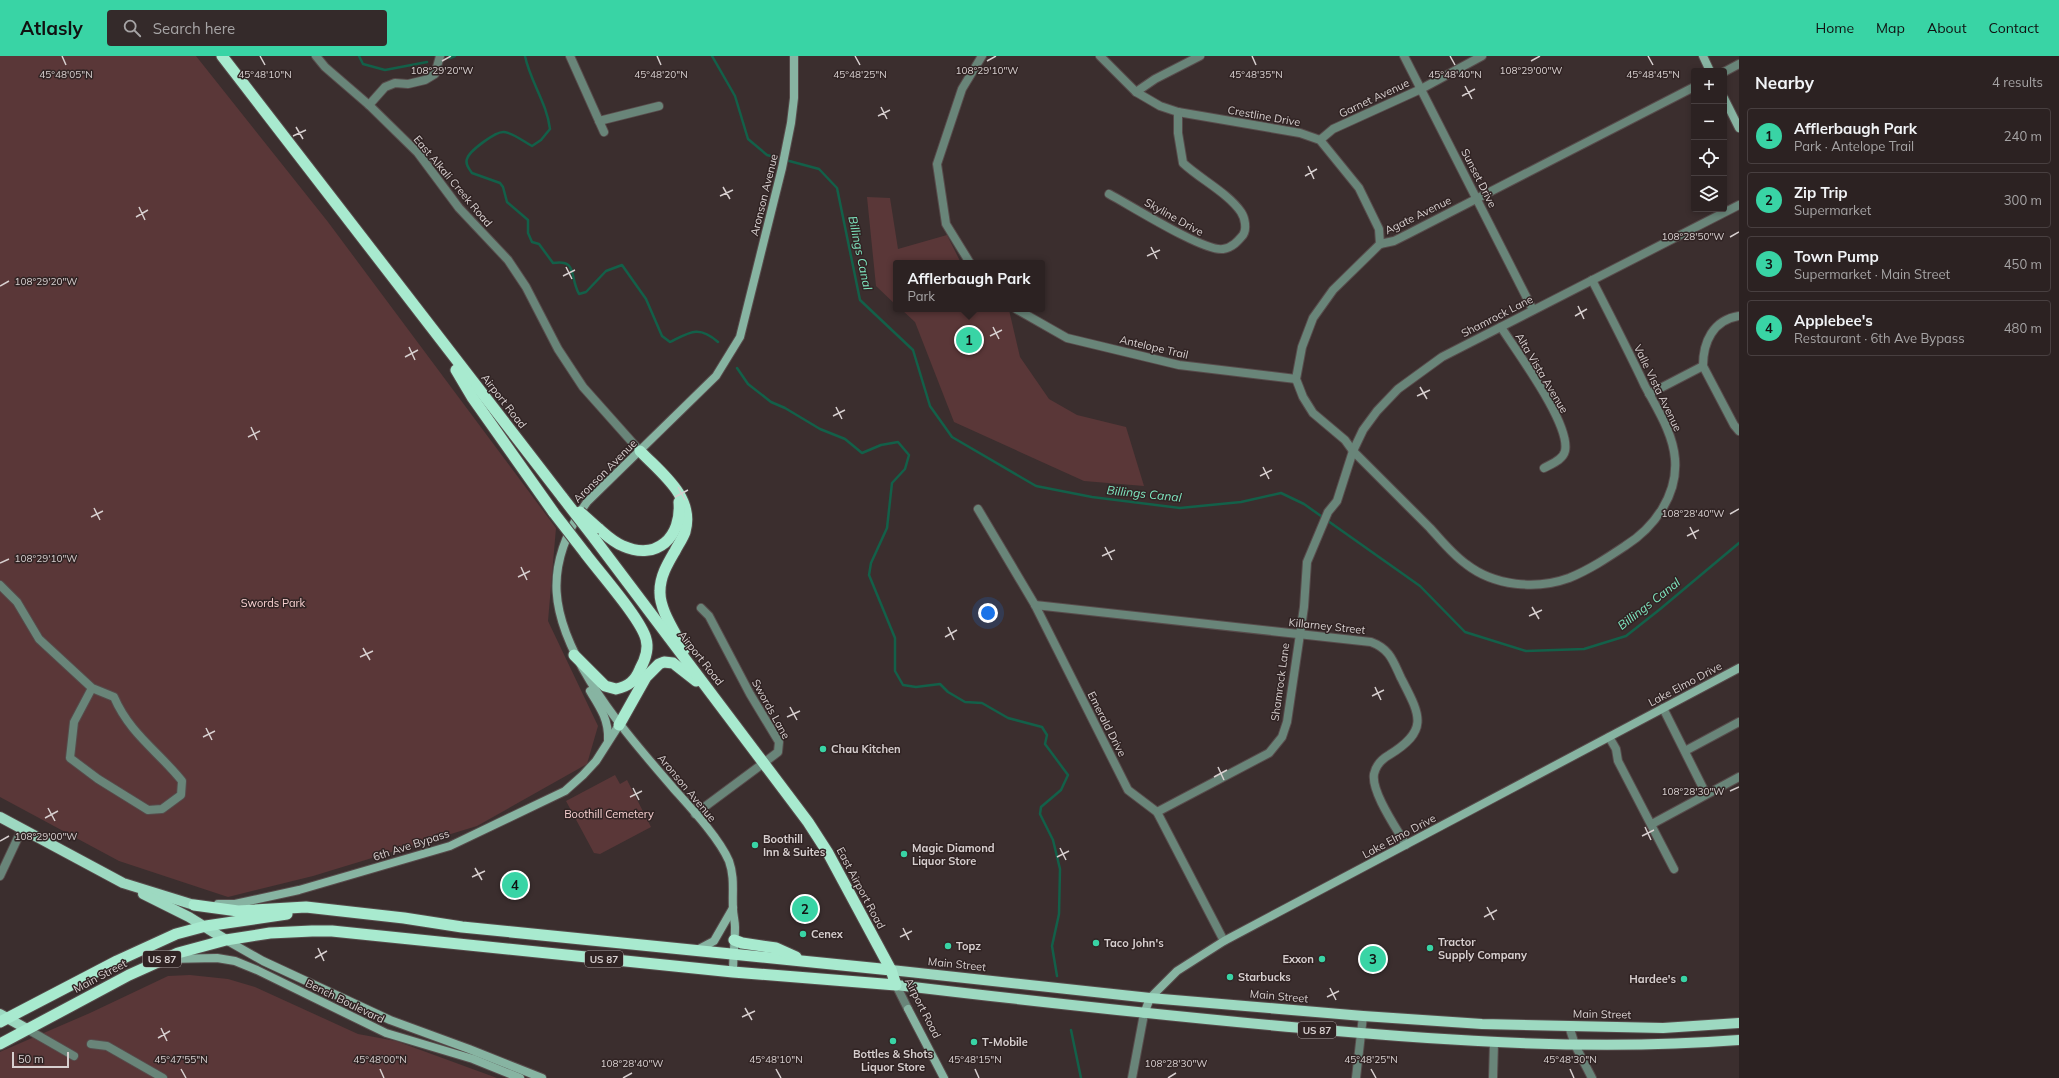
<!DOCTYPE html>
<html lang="en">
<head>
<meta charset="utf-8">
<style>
  :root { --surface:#2c2222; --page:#342a2a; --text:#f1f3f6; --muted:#a6a4a5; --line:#483f40; --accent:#39d4a5 }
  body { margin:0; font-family:Mulish,sans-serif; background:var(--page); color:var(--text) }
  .controls { position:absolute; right:12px; top:12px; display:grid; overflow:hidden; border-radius:4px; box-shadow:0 2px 6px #0003 }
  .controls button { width:36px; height:36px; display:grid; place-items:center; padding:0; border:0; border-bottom:1px solid var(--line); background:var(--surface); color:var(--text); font:20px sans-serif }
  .scale { position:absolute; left:12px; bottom:10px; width:57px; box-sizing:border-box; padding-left:4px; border:2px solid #d7cfcf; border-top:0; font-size:11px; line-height:14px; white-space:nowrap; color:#d7cfcf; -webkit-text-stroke:3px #312424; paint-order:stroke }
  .you { position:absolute; left:988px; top:557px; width:14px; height:14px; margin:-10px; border:3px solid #fff; border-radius:50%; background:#1a73e8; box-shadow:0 0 0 6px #1a73e833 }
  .badge { display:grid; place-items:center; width:26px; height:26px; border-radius:50%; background:var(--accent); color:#111; font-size:13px; font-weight:700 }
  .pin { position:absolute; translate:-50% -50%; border:2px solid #fff; box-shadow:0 1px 4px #0006 }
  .popup { position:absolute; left:893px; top:204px; width:152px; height:52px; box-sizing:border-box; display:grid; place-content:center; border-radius:4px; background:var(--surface); filter:drop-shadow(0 1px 3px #0005); font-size:13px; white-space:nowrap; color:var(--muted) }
  .popup b { font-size:15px; color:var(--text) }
  .popup::after { content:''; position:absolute; left:50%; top:100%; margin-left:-8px; border:8px solid transparent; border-top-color:var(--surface) }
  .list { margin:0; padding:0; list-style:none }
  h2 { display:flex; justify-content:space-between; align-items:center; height:52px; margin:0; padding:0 16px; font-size:17px }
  h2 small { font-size:13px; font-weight:400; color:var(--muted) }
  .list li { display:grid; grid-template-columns:26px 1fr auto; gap:12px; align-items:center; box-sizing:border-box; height:56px; margin:0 8px 8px; padding:0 8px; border:1px solid var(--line); border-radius:4px }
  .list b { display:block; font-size:15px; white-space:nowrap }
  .list p { margin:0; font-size:13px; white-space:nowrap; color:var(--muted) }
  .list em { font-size:13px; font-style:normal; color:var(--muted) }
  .icon { flex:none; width:22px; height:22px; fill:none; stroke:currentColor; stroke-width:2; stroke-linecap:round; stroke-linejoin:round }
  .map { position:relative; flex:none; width:1739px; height:1022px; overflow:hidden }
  header { display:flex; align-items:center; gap:24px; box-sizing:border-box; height:56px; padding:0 20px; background:var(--accent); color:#111 }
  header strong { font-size:19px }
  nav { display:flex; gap:22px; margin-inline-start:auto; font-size:14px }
  .search { width:280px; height:36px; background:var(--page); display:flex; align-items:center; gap:10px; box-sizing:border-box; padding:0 14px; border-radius:4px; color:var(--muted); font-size:15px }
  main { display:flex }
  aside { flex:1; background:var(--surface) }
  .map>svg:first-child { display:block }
  .green { fill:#5a3738 }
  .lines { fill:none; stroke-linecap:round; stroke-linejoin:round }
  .stream { stroke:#136049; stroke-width:2.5 }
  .minor-casing { stroke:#574b4b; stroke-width:10 }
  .tertiary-casing { stroke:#574b4b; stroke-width:10 }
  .secondary-casing { stroke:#574b4b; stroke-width:10 }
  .primary-casing { stroke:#574b4b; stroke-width:12 }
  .trunk-casing { stroke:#574b4b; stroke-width:13 }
  .minor { stroke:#698579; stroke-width:8 }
  .tertiary { stroke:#698579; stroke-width:8 }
  .secondary { stroke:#87b4a2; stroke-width:8 }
  .primary { stroke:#9dd9c1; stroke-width:10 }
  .trunk { stroke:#a8eacf; stroke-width:11 }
  .trunk-bridge-casing { stroke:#574b4b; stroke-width:13; stroke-linecap:butt }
  .trunk-bridge { stroke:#a8eacf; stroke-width:11 }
  .ticks { fill:none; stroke:#d7cfcf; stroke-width:1.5 }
  .poi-dot { fill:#39d4a5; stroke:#312424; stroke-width:1.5 }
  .labels { text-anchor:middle; stroke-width:3; stroke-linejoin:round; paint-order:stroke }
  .shield { fill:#312424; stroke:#a59c9c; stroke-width:1 }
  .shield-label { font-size:10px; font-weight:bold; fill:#d7cfcf }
  .street-label { font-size:11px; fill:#d7cfcf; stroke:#312424 }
  .park-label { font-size:11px; fill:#f8d1d1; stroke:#312424 }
  .poi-label { font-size:11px; font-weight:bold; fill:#d7cfcf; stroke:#312424; text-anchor:start }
  .water-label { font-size:12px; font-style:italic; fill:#7fe7c1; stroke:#312424 }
  .ticks-label { font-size:10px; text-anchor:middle; fill:#d7cfcf; stroke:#312424; stroke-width:3; stroke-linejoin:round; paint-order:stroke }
</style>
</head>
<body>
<header>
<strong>Atlasly</strong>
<div class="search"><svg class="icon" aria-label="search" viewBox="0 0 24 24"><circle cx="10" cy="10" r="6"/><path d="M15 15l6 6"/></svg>Search here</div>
<nav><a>Home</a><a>Map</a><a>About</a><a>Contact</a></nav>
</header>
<main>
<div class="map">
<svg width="1739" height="1022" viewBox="0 0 1739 1022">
  <rect width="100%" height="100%" fill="#3b2e2e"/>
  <g class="green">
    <path d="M0,0H196L328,166L556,472L548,565L598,670L587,708L477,770L313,820L228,841L119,805L0,741Z"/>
    <path d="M867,141L890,142L898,193L947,179L961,207H896V249L876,230Z"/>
    <path d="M901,253L1009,254L1020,301L1049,343L1077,359L1126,371L1144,430L1084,425L954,366L915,266Z"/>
    <path d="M615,719L620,728L627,724L651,771L600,798L594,797L566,745Z"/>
    <path d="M190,919L228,923L255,931L358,978L396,985L497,1022H0V996L2,995L90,957L168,920Z"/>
  </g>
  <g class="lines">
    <g class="stream">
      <path d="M359,0L363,8L385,14L427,6"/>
      <path d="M525,0C530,25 547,47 550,73L541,84L532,90C523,85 513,77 504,76C496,75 469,95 467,103C465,108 469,113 472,117L500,127L503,131L507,146L528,164V177L532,186L539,188L553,207C578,203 569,220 579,238L586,236L606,215L622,209L646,243L662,280L670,286C690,276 699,269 718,286"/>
      <path d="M712,0L735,40L748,83L767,99L819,113L837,132L860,244L913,294L930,350L952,381L1036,430L1092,441L1180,452L1241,446L1281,437L1304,448L1420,530L1465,576L1526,595L1584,593L1626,580L1659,554L1739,487"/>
      <path d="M450,2L455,0"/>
      <path d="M737,312L748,328L771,346L785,352L820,373L845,383L862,397L881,389L898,386L909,399L905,413L892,427L887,472L871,507L869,519L895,582V615L903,629L916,631L940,628L948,636L965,646L982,647L1008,662L1042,671L1047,679L1045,688L1068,719L1061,734L1041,751L1040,758L1053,784L1060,813L1059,858L1052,890L1057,920"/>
      <path d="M1071,974L1081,1022"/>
    </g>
    <g class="minor-casing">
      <g id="minor">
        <path d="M570,0L604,76"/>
        <path d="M1100,0L1136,36L1160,50L1178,56L1300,77L1320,84L1359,132L1379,173L1380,188"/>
        <path d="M1404,0L1533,254"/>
        <path d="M1724,16L1739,8"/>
        <path d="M1136,36L1155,23L1200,0"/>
        <path d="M369,49L385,31L395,27L408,28L425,24L435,18L440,0"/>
        <path d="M599,65L659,50"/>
        <path d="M1320,84L1333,73L1421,33L1482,0"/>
        <path d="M1109,138C1130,149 1204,196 1223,193C1232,192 1238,185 1243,179C1247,173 1245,162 1241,156C1228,137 1200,123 1183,107L1178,77V56"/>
        <path d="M970,207L946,168L937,108L962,33L982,0"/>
        <path d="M1592,224C1610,259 1628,294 1645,330C1657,353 1673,377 1675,403C1678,439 1654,472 1625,490C1607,502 1589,514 1569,522C1536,534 1494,530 1466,508C1452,498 1441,484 1430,472C1404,446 1379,421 1353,395L1345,384L1313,357L1303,341L1296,323L1302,291L1313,262L1333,234L1380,188L1394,185L1408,178L1694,31"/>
        <path d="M1016,253L1067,282L1179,309L1296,323"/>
        <path d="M1739,260C1713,264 1703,286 1703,310L1734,369L1739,375"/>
        <path d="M1501,271C1516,295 1571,368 1565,395C1563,404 1551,408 1544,412"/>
        <path d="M1649,338L1703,310"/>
        <path d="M978,453L1035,549L1128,734L1157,756L1224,885"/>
        <path d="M0,529L17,546L39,583L92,632L114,641C130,678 158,695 182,725L181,739L162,753L148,754L98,723L70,702L74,666L92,632"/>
        <path d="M1035,549L1371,586C1390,593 1393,605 1401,622C1420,659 1430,674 1389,699C1382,703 1376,709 1374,718C1371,736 1397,773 1406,789"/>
        <path d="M701,552L709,560L750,638L779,686L778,696L765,706"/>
        <path d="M1663,652L1706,738"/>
        <path d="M1609,681L1616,693L1618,705L1674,813"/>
        <path d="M1685,695L1739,666"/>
        <path d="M1157,756L1269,697L1282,681L1287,666L1304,551L1307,506L1328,456L1337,445L1353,395L1363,374L1377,355L1398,333L1442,301L1739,149"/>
        <path d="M1652,768L1739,721"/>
        <path d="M0,820L22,773"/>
        <path d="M1569,970L1575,989L1592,1022"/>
        <path d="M27,973L74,1000"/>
        <path d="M91,988L107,990L163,1022"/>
        <path d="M1356,1022L1363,960"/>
        <path d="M1493,1022L1494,986"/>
      </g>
    </g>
    <g class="tertiary-casing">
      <g id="tertiary">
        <path d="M316,0L325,11L369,49L418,97L459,152L508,204L526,231L558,293L583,331L640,395"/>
        <path d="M695,758L765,706"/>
        <path d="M896,929L908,953"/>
        <path d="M1132,1022L1144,958"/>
      </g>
    </g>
    <g class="secondary-casing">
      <g id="secondary">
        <path d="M1703,0L1710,15"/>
        <path d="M1724,42L1739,72"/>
        <path d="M590,635C600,651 609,664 608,684"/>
        <path d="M218,848H235L299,834L450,790L565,735L583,719L596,705L619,669"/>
        <path d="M226,884L263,905L390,964L469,993L542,1022"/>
        <path d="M697,894L714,885L733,852"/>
        <path d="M168,903L217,902L235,905L257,914L386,977L473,1003L520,1022"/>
        <path d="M733,916C733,901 735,886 735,871C735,865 733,859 733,853C732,836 735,822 729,805C719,782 691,752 674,733C644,698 614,664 590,625C551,561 541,511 587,446L716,320L740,281L782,112L791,67L794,42V0"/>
        <path d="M908,953L944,1022"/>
        <path d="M1144,958L1150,942L1177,915L1224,885L1739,612"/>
      </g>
    </g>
    <g class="primary-casing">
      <g id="primary">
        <path d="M0,761L123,827L194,849"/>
        <path d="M143,838L189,861L226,884"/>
        <path d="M891,914L1150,942L1363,960L1482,968L1663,972L1739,967"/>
        <path d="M896,929C1031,945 1166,960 1302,972C1447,985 1593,995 1739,984"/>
        <path d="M0,958L27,973"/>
      </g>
    </g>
    <g class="trunk-casing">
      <g id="trunk">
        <path d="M222,0L563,442"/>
        <path d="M456,314L472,341L554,457"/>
        <path d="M640,395C661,417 695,441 685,476C683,482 678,489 675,495C668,507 660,520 660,535C659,554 676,577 684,594"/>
        <path d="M598,472C606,479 613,486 623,490C657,505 682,481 679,446"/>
        <path d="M574,599L605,630L616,633C629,630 635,625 640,613C645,604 649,593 646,583C641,563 599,516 585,497"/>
        <path d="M619,669L646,621L659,608L664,606L673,607L696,625"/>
        <path d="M194,849L238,855L306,851L404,862L462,871L891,914"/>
        <path d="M734,884L742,887L776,892L796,901"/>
        <path d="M0,966L117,905L176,878L206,870L287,858"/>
        <path d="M0,988L129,919L178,897L226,884L270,877L312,875H332L733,916L896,929L891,914L828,797L808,766L594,482"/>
      </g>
    </g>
    <use href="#minor" class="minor"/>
    <use href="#tertiary" class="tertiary"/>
    <use href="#secondary" class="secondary"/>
    <use href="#primary" class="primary"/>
    <use href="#trunk" class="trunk"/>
    <g class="trunk-bridge-casing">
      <g id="trunk-bridge">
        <path d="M563,442L594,482"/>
        <path d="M580,456L598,472"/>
        <path d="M554,457L585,497"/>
      </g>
    </g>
    <use href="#trunk-bridge" class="trunk-bridge"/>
  </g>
  <path class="ticks" d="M62,0L66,9M260,0L265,9M657,0L661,9M855,0L860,9M1252,0L1256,9M1450,0L1455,9M1648,0L1653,9M442,5L451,0M987,5L996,0M1531,5L1540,0M1465,30L1472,43M1462,40L1475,33M881,51L887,63M878,60L890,54M296,71L303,83M293,80L306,74M1308,110L1314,123M1305,120L1317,113M723,131L730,143M720,140L733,134M139,151L145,164M136,161L148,154M1730,181L1739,176M1151,191L1157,203M1147,200L1160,194M566,211L572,223M563,220L575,214M0,230L9,225M1578,250L1584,263M1575,260L1587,253M993,271L999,283M990,280L1002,274M409,291L415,304M405,301L418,294M1420,331L1427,343M1417,340L1430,334M836,351L842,363M833,360L845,354M251,371L257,384M248,381L260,375M1263,411L1269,423M1260,420L1272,414M678,431L685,444M675,441L688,434M94,452L100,464M1730,458L1739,453M91,461L103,455M1690,471L1696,483M1687,480L1699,474M1105,491L1112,504M1102,500L1115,494M0,507L9,503M521,511L527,524M518,521L530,515M1532,551L1539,563M1529,560L1542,554M948,571L954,584M945,581L957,574M363,592L370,604M360,601L373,595M1375,631L1381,644M1372,640L1384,634M790,651L797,664M787,661L800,655M206,672L212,684M203,681L215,675M1218,711L1224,724M1214,721L1227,714M633,732L639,744M1730,735L1739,731M630,741L642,735M48,752L55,765M45,762L58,755M1645,771L1651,784M1642,780L1654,774M0,785L9,780M1060,792L1066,804M1057,801L1069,795M475,812L482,824M472,821L485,815M1487,851L1494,864M1484,861L1497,854M903,872L909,884M900,881L912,875M318,892L324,905M315,902L327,895M1330,932L1336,944M1327,941L1339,935M745,952L752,964M742,961L755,955M161,972L167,985M158,982L170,975M181,1013L186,1022M380,1013L384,1022M776,1013L781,1022M975,1013L979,1022M1371,1013L1376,1022M1570,1013L1574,1022M623,1022L632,1017M1168,1022L1176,1017"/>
  <g class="poi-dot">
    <circle cx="823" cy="693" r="4"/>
    <circle cx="755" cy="789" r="4"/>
    <circle cx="904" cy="798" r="4"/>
    <circle cx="803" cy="878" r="4"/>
    <circle cx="1096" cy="887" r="4"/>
    <circle cx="948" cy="890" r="4"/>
    <circle cx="1430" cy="892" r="4"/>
    <circle cx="1322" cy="903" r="4"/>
    <circle cx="1230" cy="921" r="4"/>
    <circle cx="1684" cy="923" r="4"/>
    <circle cx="893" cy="985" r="4"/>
    <circle cx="974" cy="986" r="4"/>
  </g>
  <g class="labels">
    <g class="shield">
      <rect x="143" y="895" width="38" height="16" rx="3"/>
      <rect x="585" y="895" width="38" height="16" rx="3"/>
      <rect x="1298" y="966" width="38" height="16" rx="3"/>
    </g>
    <g class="shield-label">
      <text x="162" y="907">US 87</text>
      <text x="604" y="907">US 87</text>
      <text x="1317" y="978">US 87</text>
    </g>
    <g class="street-label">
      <text transform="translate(1374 42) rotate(-25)" y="4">Garnet Avenue</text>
      <text transform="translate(1264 60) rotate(10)" y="4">Crestline Drive</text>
      <text transform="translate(1479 122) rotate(63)" y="4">Sunset Drive</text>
      <text transform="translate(453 125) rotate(50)" y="4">East Alkali Creek Road</text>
      <text transform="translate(764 139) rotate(-76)" y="4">Aronson Avenue</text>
      <text transform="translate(1418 159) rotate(-26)" y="4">Agate Avenue</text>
      <text transform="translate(1174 161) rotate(29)" y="4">Skyline Drive</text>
      <text transform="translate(1497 260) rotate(-27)" y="4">Shamrock Lane</text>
      <text transform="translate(1154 291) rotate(13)" y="4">Antelope Trail</text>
      <text transform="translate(1542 317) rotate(59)" y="4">Alta Vista Avenue</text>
      <text transform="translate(1658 332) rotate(64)" y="4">Valle Vista Avenue</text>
      <text transform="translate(504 345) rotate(52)" y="4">Airport Road</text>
      <text transform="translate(605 415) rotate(-45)" y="4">Aronson Avenue</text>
      <text transform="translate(1327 570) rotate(6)" y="4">Killarney Street</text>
      <text transform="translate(701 602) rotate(52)" y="4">Airport Road</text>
      <text transform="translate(1280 626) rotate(-82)" y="4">Shamrock Lane</text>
      <text transform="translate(1685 628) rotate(-28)" y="4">Lake Elmo Drive</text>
      <text transform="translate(771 653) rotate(61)" y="4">Swords Lane</text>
      <text transform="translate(1107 668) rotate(63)" y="4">Emerald Drive</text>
      <text transform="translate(687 732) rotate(50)" y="4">Aronson Avenue</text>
      <text transform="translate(1399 780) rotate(-28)" y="4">Lake Elmo Drive</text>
      <text transform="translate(411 789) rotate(-18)" y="4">6th Ave Bypass</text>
      <text transform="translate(861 832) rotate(62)" y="4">East Airport Road</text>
      <text transform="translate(957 908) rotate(6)" y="4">Main Street</text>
      <text transform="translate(100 920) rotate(-28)" y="4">Main Street</text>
      <text transform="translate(1279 940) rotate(5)" y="4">Main Street</text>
      <text transform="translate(345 945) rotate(26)" y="4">Bench Boulevard</text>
      <text transform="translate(923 952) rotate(63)" y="4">Airport Road</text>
      <text transform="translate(1602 958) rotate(1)" y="4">Main Street</text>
    </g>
    <g class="park-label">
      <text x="273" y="551">Swords Park</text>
      <text x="609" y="762">Boothill Cemetery</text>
    </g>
    <g class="poi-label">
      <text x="831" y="697">Chau Kitchen</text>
      <text x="763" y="787">Boothill<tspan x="763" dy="13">Inn &amp; Suites</tspan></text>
      <text x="912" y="796">Magic Diamond<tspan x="912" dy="13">Liquor Store</tspan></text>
      <text x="811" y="882">Cenex</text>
      <text x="1438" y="890">Tractor<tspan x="1438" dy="13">Supply Company</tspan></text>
      <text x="1104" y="891">Taco John's</text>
      <text x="956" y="894">Topz</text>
      <text x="1314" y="907" text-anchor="end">Exxon</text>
      <text x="1238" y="925">Starbucks</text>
      <text x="1676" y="927" text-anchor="end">Hardee's</text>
      <text x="982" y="990">T-Mobile</text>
      <text x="893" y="1002" text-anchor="middle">Bottles &amp; Shots<tspan x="893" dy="13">Liquor Store</tspan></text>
    </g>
    <g class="water-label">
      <text transform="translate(860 197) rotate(78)" y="4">Billings Canal</text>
      <text transform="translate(1144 438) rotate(6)" y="4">Billings Canal</text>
      <text transform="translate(1649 548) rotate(-38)" y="4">Billings Canal</text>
    </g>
  </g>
  <g class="ticks-label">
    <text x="442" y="18">108°29'20"W</text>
    <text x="987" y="18">108°29'10"W</text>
    <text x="1531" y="18">108°29'00"W</text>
    <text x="66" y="22">45°48'05"N</text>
    <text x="265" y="22">45°48'10"N</text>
    <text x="661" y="22">45°48'20"N</text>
    <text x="860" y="22">45°48'25"N</text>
    <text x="1256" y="22">45°48'35"N</text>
    <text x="1455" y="22">45°48'40"N</text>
    <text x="1653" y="22">45°48'45"N</text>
    <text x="1693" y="184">108°28'50"W</text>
    <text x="46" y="229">108°29'20"W</text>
    <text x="1693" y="461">108°28'40"W</text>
    <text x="46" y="506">108°29'10"W</text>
    <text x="1693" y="739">108°28'30"W</text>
    <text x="46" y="784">108°29'00"W</text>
    <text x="181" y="1007">45°47'55"N</text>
    <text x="380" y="1007">45°48'00"N</text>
    <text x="776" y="1007">45°48'10"N</text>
    <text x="975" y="1007">45°48'15"N</text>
    <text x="1371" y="1007">45°48'25"N</text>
    <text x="1570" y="1007">45°48'30"N</text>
    <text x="632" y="1011">108°28'40"W</text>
    <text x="1176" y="1011">108°28'30"W</text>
  </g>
</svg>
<div class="controls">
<button>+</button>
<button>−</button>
<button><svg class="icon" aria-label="locate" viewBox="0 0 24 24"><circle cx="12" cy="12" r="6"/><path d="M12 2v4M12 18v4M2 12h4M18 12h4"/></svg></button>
<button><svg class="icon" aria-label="layers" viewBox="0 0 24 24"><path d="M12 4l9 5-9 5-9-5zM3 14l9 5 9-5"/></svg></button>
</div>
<div class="scale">50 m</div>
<div class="you"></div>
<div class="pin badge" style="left:969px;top:284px">1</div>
<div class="popup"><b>Afflerbaugh Park</b>Park</div>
<div class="pin badge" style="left:805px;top:853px">2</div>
<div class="pin badge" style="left:1373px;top:903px">3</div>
<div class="pin badge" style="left:515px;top:829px">4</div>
</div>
<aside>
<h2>Nearby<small>4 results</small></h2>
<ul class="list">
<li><span class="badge">1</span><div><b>Afflerbaugh Park</b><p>Park · Antelope Trail</p></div><em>240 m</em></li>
<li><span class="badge">2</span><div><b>Zip Trip</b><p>Supermarket</p></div><em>300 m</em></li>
<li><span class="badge">3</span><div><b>Town Pump</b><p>Supermarket · Main Street</p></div><em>450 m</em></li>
<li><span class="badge">4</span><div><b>Applebee's</b><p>Restaurant · 6th Ave Bypass</p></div><em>480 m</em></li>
</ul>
</aside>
</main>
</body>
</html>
